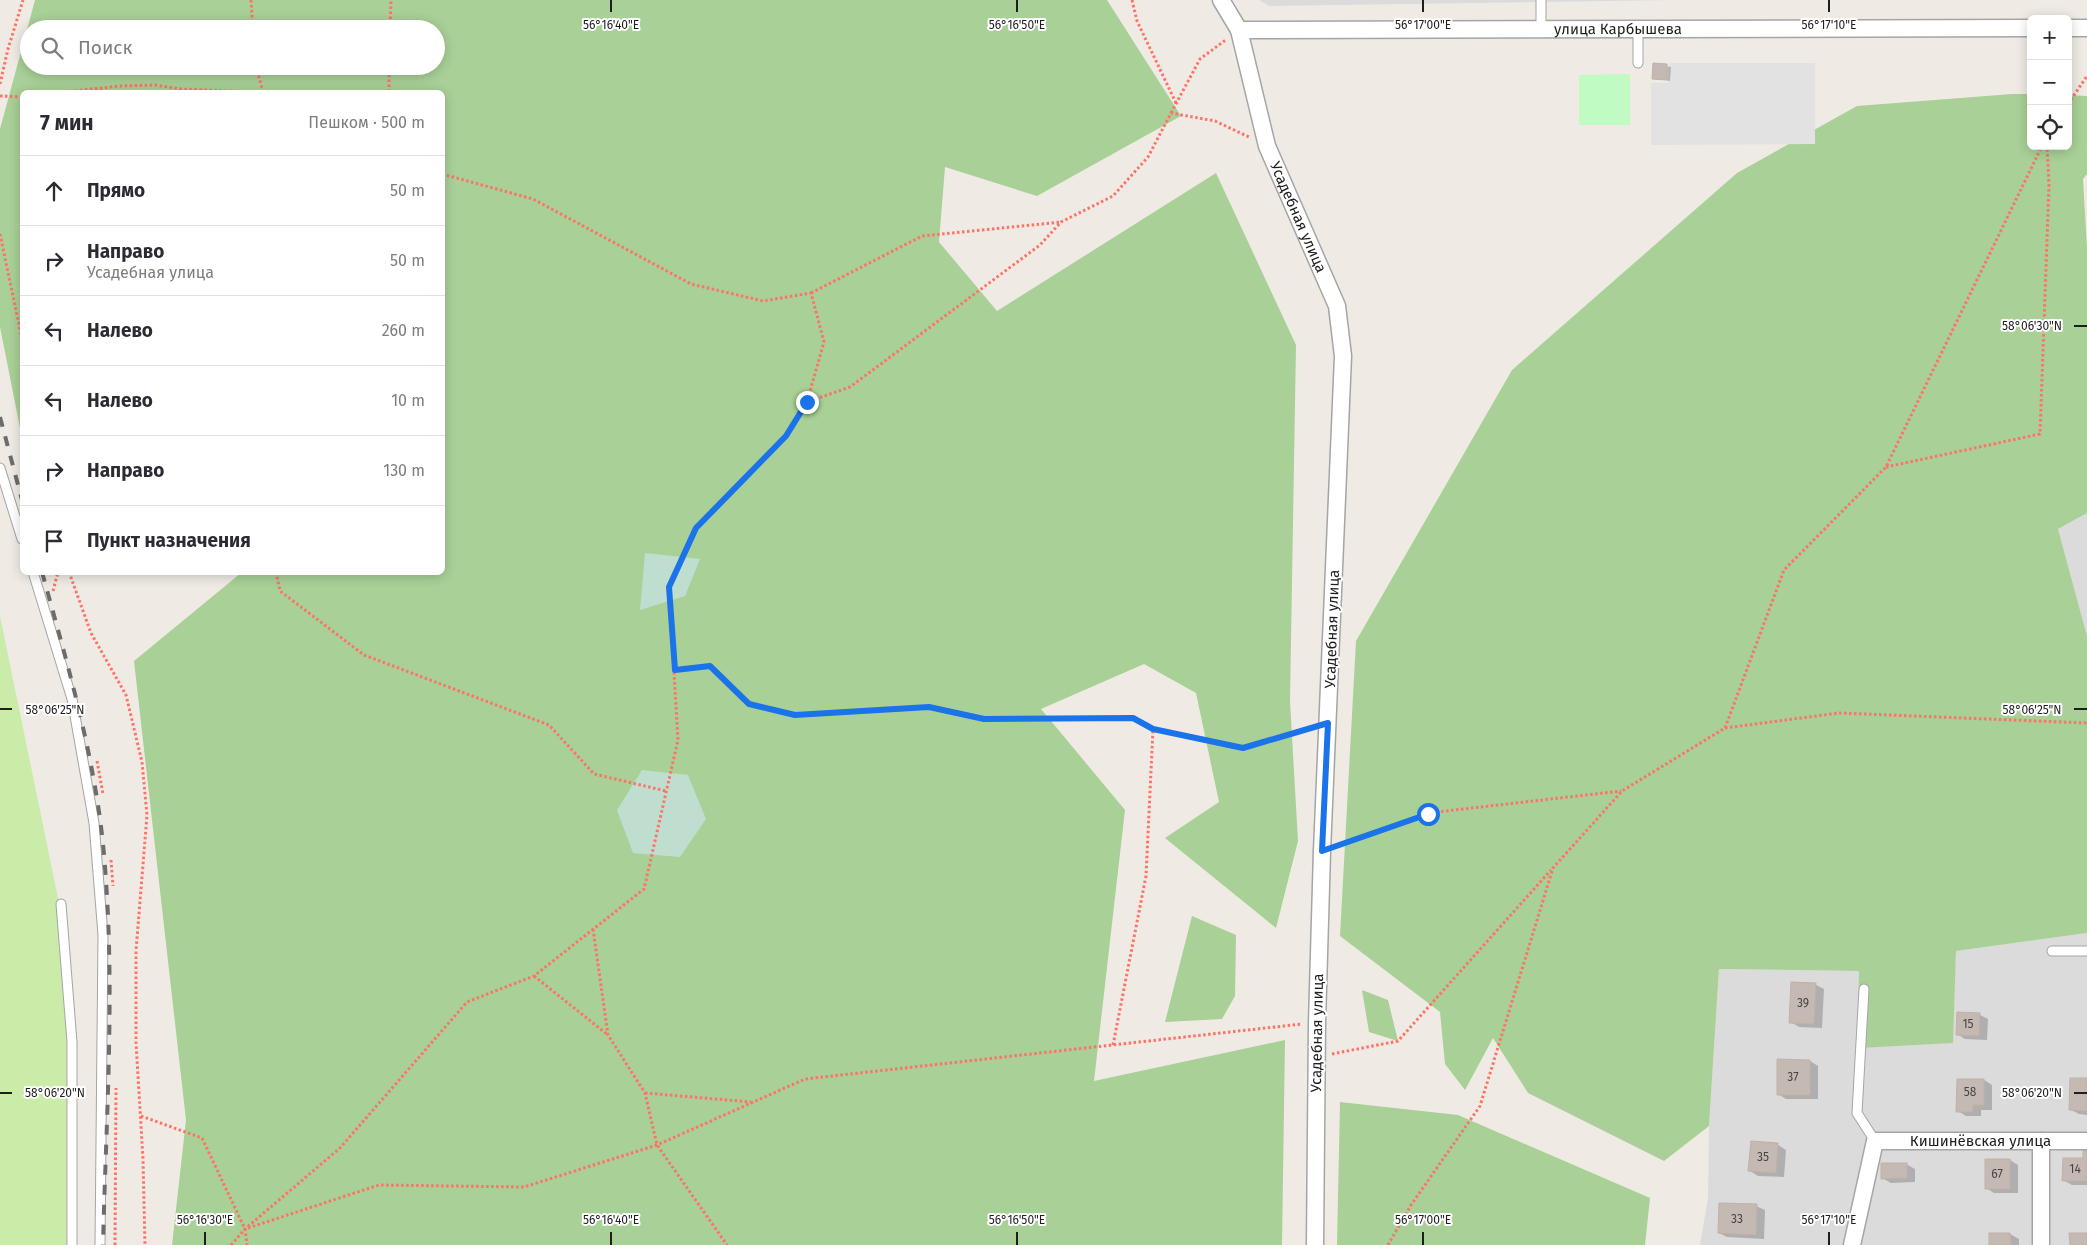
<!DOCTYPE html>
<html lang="ru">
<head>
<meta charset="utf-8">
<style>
  :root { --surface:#fff; --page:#f7f7f7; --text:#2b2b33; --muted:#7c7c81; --line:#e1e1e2 }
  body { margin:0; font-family:"Fira Sans",sans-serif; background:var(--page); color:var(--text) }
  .controls { position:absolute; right:15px; top:15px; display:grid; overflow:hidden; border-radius:8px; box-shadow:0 2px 12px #0003 }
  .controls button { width:45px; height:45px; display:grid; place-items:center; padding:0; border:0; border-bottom:1px solid var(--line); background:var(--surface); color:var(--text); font:25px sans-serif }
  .stop { position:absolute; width:15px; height:15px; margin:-11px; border:4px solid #1a73e8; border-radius:50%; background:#fff }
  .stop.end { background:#1a73e8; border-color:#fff; box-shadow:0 1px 5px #0008 }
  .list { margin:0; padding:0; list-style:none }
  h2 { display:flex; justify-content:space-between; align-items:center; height:65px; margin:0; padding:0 20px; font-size:21px }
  h2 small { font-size:16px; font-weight:400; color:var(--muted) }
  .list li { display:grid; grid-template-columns:32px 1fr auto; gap:15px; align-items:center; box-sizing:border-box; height:70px; padding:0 20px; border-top:1px solid var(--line) }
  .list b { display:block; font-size:19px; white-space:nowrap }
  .list p { margin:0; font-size:16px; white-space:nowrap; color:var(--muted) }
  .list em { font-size:16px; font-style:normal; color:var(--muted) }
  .icon { flex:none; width:28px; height:28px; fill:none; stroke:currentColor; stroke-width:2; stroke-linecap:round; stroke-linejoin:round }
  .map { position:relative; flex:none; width:2087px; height:1245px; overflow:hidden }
  .search { position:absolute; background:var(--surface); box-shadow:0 2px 12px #0003; left:20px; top:20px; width:425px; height:55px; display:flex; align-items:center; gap:12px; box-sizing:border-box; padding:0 18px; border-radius:28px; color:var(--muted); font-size:19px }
  .panel { position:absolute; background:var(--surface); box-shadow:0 2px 12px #0003; left:20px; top:90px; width:425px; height:485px; border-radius:8px }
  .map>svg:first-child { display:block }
  .residential { fill:#dcdbdb }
  .grass { fill:#cbeba8 }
  .forest { fill:#a9d097; fill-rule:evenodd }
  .wetland { fill:#c0decf }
  .park { fill:#bffbc3 }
  .parking { fill:#e2e2e2 }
  .shadow { fill:#0003 }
  .building { fill:#c4bab3; stroke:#c1b1a6 }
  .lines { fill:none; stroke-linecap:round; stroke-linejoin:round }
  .lane-casing { stroke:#a5a5a5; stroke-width:11 }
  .street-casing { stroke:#a5a5a5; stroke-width:19 }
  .path { stroke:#fd7367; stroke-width:3; stroke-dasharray:2.5 2.5; stroke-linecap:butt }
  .lane { stroke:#fff; stroke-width:9 }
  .street { stroke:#fff; stroke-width:16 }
  .rail { stroke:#6c6c6c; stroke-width:4; stroke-dasharray:10 10; stroke-linecap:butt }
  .route { stroke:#1a73e8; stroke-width:6 }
  .ticks { fill:none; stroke:#1e1e1e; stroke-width:2 }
  .labels { text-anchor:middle; stroke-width:4; stroke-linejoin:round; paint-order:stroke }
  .number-label { font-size:12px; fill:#484543 }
  .street-label { font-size:15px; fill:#1e1e1e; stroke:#fff }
  .ticks-label { font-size:12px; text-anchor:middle; fill:#1e1e1e; stroke:#fff; stroke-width:4; stroke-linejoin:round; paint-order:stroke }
</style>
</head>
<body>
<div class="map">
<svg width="2087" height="1245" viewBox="0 0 2087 1245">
  <rect width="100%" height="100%" fill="#efebe4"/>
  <g class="residential">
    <path d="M1259,0H1674L1269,6Z"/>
    <path d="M2087,513V636L2058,529Z"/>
    <path d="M2087,933V1245H1700L1708,1198L1709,1126L1719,969L1859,971L1952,1043L1956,951Z"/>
  </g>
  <path class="grass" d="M0,616L66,937L71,1245H0Z"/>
  <g class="forest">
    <path d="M35,0H1107L1181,116L1037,196L945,167L939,242L997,311L1216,173L1296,345L1290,701L1298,841L1276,928L1165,838L1219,802L1196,693L1144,664L1041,709L1125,810L1094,1081L1285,1040L1282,1245H172L186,1120L134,661L241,573L442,572V92H22V438L0,327V129ZM29,29H436V66H29Z"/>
    <path d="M2012,94H2031V146H2068V95L2087,96V174L2083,179L2087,248V513L2058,529L2087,636V933L1956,951L1953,1043L1858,1048L1859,971L1719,969L1709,1126L1664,1161L1528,1093L1493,1038L1465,1090L1445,1064L1440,1012L1340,936L1356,641L1512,370L1737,173L1857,106Z"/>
    <path d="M1192,916L1236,935L1235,996L1222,1019L1165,1022Z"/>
    <path d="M1362,990L1388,1000L1398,1041L1369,1032Z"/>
    <path d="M1340,1102L1458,1115L1650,1198L1645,1245H1337Z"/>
  </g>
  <g class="wetland">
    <path d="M645,553L700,559L685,596L640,610Z"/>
    <path d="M642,770L688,775L706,819L680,857L633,853L617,810Z"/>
  </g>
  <path class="park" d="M1630,74V125H1579V75Z"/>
  <path class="parking" d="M1669,63H1815V144L1651,145V83H1668Z"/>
  <g class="shadow">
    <path d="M1654,64L1671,67L1670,81L1654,78Z"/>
    <path d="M1793,983L1816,985L1824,989L1822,1028L1799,1027L1791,1022Z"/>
    <path d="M1958,1013L1980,1015L1988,1019L1987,1040L1965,1039L1957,1034Z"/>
    <path d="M1810,1061L1818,1066V1099H1786L1778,1094Z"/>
    <path d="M1984,1080L1992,1085V1110H1981V1116H1966L1958,1111Z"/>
    <path d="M2087,1080V1115L2079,1114L2071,1110Z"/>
    <path d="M1778,1145L1786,1150L1784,1177L1758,1176L1750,1171Z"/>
    <path d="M2087,1151V1185H2072L2063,1180L2084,1159Z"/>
    <path d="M2010,1160L2018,1165V1193H1994L1986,1188Z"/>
    <path d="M1906,1164L1915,1169V1182L1891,1183L1882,1178Z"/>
    <path d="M1756,1206L1765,1210L1764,1239L1727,1237L1719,1233Z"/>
    <path d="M1990,1234H2010L2019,1239V1245H1990Z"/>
  </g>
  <g class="building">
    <path d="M1653,63L1667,64V80L1652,79Z"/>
    <path d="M1791,982L1816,983L1814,1024L1789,1023Z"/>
    <path d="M1957,1012L1980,1013L1979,1036L1956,1035Z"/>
    <path d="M1777,1059L1810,1060V1095H1777Z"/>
    <path d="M2070,1078H2087V1111L2069,1110Z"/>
    <path d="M1957,1079H1984V1105H1973V1112H1956Z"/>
    <path d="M1751,1141L1778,1143L1776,1173L1748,1171Z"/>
    <path d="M2083,1150H2087V1181H2062L2063,1158H2083Z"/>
    <rect x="1985" y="1159" width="25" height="30"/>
    <path d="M1881,1163H1907V1178L1881,1179Z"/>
    <path d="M1719,1203L1757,1204L1756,1235L1718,1233Z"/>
    <path d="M1989,1233H2010L2011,1245H1989Z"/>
    <path d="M2069,1233H2087V1245H2070Z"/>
  </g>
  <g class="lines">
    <g class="lane-casing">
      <g id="lane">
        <path d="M1541,0V30"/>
        <path d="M1638,29V63"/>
        <path d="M0,468L22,539"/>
        <path d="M33,572L72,699L94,823L103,935L100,1245"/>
        <path d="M61,904L72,1042V1245"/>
        <path d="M2052,951H2087"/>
        <path d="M1864,989L1857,1113L1875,1141"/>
      </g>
    </g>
    <g class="street-casing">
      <g id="street">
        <path id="s1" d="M1221,0L1239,30L1267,146L1337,306L1343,356L1322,851L1317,1023L1315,1245"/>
        <path d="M2068,28H2087"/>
        <path id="s2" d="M1239,30L2031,28"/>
        <path d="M2041,1141V1245"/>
        <path id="s3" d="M1852,1245L1875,1141H2087"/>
      </g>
    </g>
    <g class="path">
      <path d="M251,0L253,29"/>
      <path d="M1132,0L1137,21L1176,103"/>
      <path d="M390,29L391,0"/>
      <path d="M256,66L263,92"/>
      <path d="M0,84L8,49L23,0"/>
      <path d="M65,92L120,86L155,85L181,89L250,92"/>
      <path d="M389,92V66"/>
      <path d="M0,96L22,97"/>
      <path d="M2068,104L2087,76"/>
      <path d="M1171,113L1200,59L1227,39"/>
      <path d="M442,174L533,199L691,284L763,301L811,293L824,342L807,402"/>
      <path d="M0,234L22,339"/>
      <path d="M811,293L922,236L1061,222"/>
      <path d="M1886,467L2040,434L2049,185L2047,146"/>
      <path d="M69,572L91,633L126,695L142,762L147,815L136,951V1042L143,1159L145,1245"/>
      <path d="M276,572L280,591L364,655L549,725L594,774L666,791"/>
      <path d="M53,591L58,572"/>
      <path d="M675,670L710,666L749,704L795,715L929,707L984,719L1133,718L1153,729L1243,749L1312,728"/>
      <path d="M1725,728L1839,713L2087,723"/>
      <path d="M97,761L103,794"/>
      <path d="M1337,846L1428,813L1621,791"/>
      <path d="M111,860L113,886"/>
      <path d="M593,929L608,1035L645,1093L657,1145L727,1245"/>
      <path d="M534,976L608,1035"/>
      <path d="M1113,1045L1146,876L1153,729"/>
      <path d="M1332,1054L1398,1041L1551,870"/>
      <path d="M645,1093L751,1102"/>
      <path d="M141,1116L202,1138L245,1229L247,1245"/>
      <path d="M248,1228L379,1185L524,1187L657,1145L805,1079L1302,1024"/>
      <path d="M115,1245L116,1088"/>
      <path d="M231,1245L245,1229L340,1148L467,1002L534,976L644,889L678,740L669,587L696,528L786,436L807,402L850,387L1040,245L1061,222L1113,196L1148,157L1171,113L1215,121L1249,137"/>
      <path d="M1388,1245L1411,1205L1480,1106L1553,868L1622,791L1725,728L1784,570L1886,467L2042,146"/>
    </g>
    <use href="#lane" class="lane"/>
    <use href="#street" class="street"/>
    <g class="rail">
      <path d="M0,417L22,500"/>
      <path d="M42,572C69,670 98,767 105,867C115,993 106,1120 103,1245"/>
    </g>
  </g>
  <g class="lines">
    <path class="route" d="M807,402L786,436L696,528L669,587L675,670L710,666L749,704L795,715L929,707L984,719L1133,718L1153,729L1243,748L1328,723L1322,851L1428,814"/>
  </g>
  <path class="ticks" d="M611,0V12M1017,0V12M1423,0V12M1829,0V12M2074,326H2087M0,709H12M2074,709H2087M0,1093H12M2074,1093H2087M205,1232V1245M611,1232V1245M1017,1232V1245M1423,1232V1245M1829,1232V1245"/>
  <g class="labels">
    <g class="number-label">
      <text x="1803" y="1007">39</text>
      <text x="1968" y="1028">15</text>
      <text x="1793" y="1081">37</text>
      <text x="1970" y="1096">58</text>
      <text x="1763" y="1161">35</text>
      <text x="2075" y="1173">14</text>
      <text x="1997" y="1178">67</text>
      <text x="1737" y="1223">33</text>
    </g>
    <g class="street-label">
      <text dy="5" stroke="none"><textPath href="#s2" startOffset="379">улица Карбышева</textPath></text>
      <text dy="5" stroke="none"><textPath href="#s1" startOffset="232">Усадебная улица</textPath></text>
      <text transform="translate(1332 629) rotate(-88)" y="5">Усадебная улица</text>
      <text transform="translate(1317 1033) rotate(-89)" y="5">Усадебная улица</text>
      <text dy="5" stroke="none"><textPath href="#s3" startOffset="212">Кишинёвская улица</textPath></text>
    </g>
  </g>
  <g class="ticks-label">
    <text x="611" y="29">56°16'40"E</text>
    <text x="1017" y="29">56°16'50"E</text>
    <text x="1423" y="29">56°17'00"E</text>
    <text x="1829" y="29">56°17'10"E</text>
    <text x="2032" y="330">58°06'30"N</text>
    <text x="55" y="714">58°06'25"N</text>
    <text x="2032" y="714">58°06'25"N</text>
    <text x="55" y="1097">58°06'20"N</text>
    <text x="2032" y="1097">58°06'20"N</text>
    <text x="205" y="1224">56°16'30"E</text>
    <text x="611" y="1224">56°16'40"E</text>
    <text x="1017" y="1224">56°16'50"E</text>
    <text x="1423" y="1224">56°17'00"E</text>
    <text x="1829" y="1224">56°17'10"E</text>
  </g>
</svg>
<div class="controls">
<button>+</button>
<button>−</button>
<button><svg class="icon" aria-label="locate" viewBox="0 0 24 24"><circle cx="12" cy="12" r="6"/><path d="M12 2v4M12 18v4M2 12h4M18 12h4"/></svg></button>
</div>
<div class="stop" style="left:1428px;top:814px"></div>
<div class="stop end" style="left:807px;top:402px"></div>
<div class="search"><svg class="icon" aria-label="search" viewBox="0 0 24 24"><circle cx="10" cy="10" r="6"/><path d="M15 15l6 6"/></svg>Поиск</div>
<section class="panel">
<h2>7 мин<small>Пешком · 500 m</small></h2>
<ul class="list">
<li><svg class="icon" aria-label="ahead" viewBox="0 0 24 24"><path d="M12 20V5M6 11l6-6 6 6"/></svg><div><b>Прямо</b></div><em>50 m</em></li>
<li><svg class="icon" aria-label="right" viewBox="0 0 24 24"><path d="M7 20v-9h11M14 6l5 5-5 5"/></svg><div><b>Направо</b><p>Усадебная улица</p></div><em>50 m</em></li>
<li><svg class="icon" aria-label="left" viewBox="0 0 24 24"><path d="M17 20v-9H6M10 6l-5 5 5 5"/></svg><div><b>Налево</b></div><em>260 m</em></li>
<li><svg class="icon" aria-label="left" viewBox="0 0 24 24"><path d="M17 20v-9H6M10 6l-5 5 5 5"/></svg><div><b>Налево</b></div><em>10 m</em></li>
<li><svg class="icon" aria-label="right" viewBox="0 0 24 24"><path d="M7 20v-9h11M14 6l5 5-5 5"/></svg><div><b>Направо</b></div><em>130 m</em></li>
<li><svg class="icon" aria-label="arrive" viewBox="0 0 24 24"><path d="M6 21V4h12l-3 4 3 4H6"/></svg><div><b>Пункт назначения</b></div></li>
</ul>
</section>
</div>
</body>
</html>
